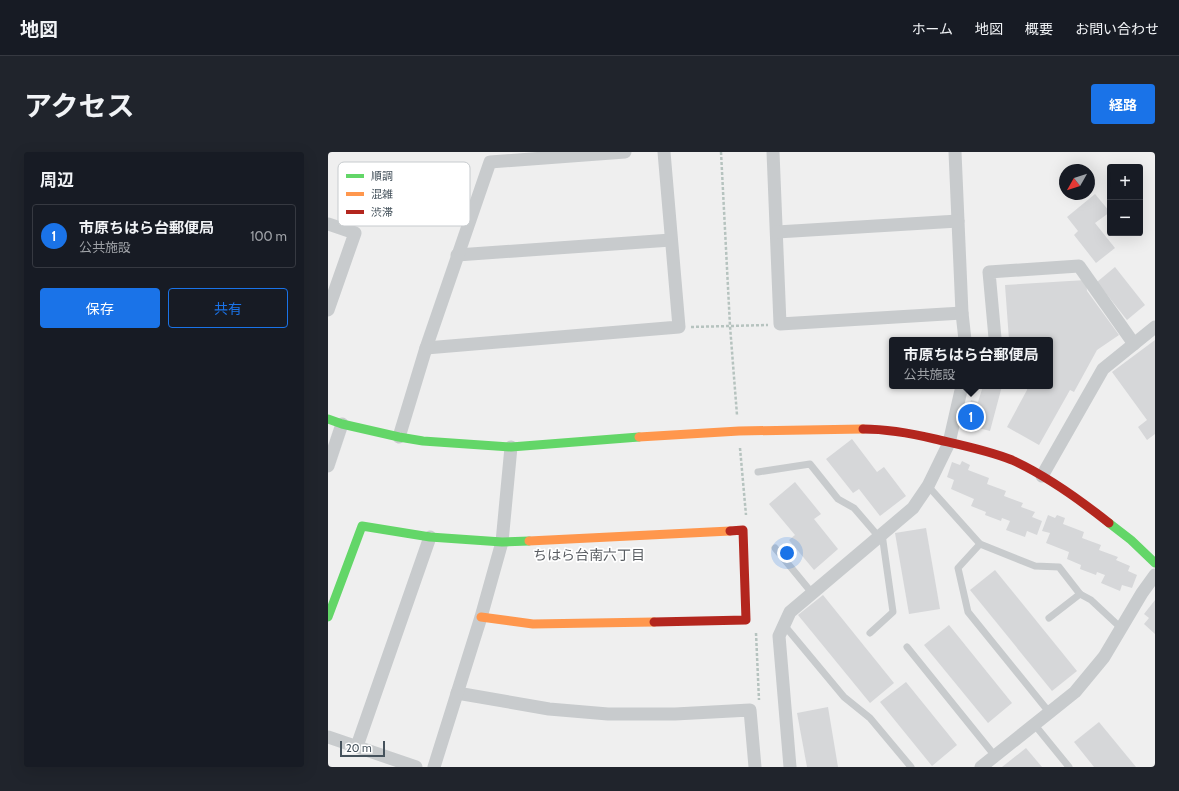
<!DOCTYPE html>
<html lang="ja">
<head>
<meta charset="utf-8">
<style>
  :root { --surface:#171b24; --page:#20242c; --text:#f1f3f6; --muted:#9ea1a6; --line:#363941; --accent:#1a73e8 }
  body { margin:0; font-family:Cabin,"Noto Sans JP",sans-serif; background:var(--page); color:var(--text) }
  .controls { position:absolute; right:12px; top:12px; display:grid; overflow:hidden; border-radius:4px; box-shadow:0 4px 16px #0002 }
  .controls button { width:36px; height:36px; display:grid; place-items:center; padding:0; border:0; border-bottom:1px solid var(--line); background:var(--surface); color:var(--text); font:20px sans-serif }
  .compass { position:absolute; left:731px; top:12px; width:36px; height:36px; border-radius:50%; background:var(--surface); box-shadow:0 4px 16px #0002; rotate:231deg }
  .scale { position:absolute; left:12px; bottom:10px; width:45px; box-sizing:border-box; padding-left:4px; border:2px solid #45525c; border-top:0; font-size:11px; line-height:14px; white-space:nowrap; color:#45525c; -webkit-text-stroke:3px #fff; paint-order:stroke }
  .you { position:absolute; left:459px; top:401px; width:14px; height:14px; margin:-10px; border:3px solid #fff; border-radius:50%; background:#1a73e8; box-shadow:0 0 0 6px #1a73e833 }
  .badge { display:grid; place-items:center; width:26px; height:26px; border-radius:50%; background:var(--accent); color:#fff; font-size:13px; font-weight:700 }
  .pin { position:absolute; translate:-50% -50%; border:2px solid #fff; box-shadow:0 1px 4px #0006 }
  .popup { position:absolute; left:561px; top:185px; width:164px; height:52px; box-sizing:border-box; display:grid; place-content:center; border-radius:4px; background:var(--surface); filter:drop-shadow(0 1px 3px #0005); font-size:13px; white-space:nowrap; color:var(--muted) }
  .popup b { font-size:15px; color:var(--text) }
  .popup::after { content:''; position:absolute; left:50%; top:100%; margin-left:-8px; border:8px solid transparent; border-top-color:var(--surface) }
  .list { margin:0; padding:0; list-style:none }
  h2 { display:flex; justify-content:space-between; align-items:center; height:52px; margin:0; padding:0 16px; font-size:17px }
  h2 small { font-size:13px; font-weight:400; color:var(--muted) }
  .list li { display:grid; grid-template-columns:26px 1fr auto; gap:12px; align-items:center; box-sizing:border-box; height:64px; margin:0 8px 8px; padding:0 8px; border:1px solid var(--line); border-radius:4px }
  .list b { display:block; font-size:15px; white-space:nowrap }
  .list p { margin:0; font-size:13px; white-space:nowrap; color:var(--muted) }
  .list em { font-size:13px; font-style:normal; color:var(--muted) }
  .actions { display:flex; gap:8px; padding:12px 16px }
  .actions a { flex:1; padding:9px 0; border:1px solid var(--accent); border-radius:4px; text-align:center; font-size:14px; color:var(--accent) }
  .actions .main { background:var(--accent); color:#fff }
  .map { position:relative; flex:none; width:827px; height:615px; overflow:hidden; border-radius:4px }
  header { display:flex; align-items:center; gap:24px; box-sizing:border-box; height:56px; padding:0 20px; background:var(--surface); border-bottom:1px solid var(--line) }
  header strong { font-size:19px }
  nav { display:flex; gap:22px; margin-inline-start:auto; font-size:14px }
  .intro { display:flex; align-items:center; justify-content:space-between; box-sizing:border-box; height:96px; padding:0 24px }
  h1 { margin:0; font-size:28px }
  .button { padding:10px 18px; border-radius:4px; background:var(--accent); color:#fff; font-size:14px; font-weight:700 }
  main { display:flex; gap:24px; padding:0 24px }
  aside { flex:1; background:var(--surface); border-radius:4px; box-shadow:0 4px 16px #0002 }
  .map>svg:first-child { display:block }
  .building { fill:#d6d7d9 }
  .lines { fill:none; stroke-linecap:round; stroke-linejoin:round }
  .path { stroke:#b6c3bf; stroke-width:2.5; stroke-dasharray:3 2; stroke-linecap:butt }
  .lane { stroke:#c8cbcd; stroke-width:7 }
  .street { stroke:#c8cbcd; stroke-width:13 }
  .fast { stroke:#63d668; stroke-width:9 }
  .slow { stroke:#ff974d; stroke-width:9 }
  .jam { stroke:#b3261e; stroke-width:9 }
  .labels { text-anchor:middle; stroke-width:3.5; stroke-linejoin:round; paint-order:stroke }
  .neighbourhood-label { font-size:14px; fill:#5a5e63; stroke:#fff }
  .key { fill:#fff; stroke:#c7cbce; stroke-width:1 }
  .key-label { font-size:11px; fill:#45525c }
</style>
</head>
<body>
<header>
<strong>地図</strong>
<nav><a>ホーム</a><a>地図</a><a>概要</a><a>お問い合わせ</a></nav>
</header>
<div class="intro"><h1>アクセス</h1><a class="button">経路</a></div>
<main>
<aside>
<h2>周辺<small></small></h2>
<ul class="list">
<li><span class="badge">1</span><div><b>市原ちはら台郵便局</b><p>公共施設</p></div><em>100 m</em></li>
</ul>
<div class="actions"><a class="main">保存</a><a>共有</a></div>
</aside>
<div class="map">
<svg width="827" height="615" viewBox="0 0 827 615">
  <rect width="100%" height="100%" fill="#efefef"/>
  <g class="building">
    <path d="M767,42L782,60L767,71L787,96L768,111L746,83L750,79L739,65Z"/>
    <path d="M787,115L817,153L799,168L769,130Z"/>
    <path d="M758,128L759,139L791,183L769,198L746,240L742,238L711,293L679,275L699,238V234H722V188H681L677,133Z"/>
    <path d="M827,188V282L819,288L810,275L819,268L784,220Z"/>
    <path d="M655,234H674L662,279L636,272L643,248L650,250Z"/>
    <path d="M524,287L549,320L556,315L578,344L552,364L531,337L525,341L498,307Z"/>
    <path d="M634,309L642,313L640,318L661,326L659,332L678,339L676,344L695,351L693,355L707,360L704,365L714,369L709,383L699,379L697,385L678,378L682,369L674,366L673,369L657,363L658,360L643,354L646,347L623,337L626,328L619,325L624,310L632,313Z"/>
    <path d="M467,330L493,362L486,367L510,397L486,418L461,388L467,383L441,352Z"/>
    <path d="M720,363L727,366L729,363L737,366L735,372L756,380L754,386L773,393L771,398L790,405L788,408L802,414L800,419L809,423L804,436L794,433L792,439L773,431L777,423L769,420L768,423L752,417L753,413L739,407L741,400L718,391L722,381L714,379Z"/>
    <path d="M598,376L612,457L581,462L567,381Z"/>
    <path d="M667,418L749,519L724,539L642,438Z"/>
    <path d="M495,443L566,531L542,551L470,463Z"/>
    <path d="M827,448V482L816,472L821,466L816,462Z"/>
    <path d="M621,473L684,551L660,571L596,493Z"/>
    <path d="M578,530L629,593L604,614L552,550Z"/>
    <path d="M500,555L510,615H479L469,561Z"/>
    <path d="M771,570L808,615H766L746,590Z"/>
    <path d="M698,596L714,615H674Z"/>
  </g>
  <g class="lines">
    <g class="path">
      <path d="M393,0L402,174L409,263"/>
      <path d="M363,175L440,173"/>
      <path d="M412,296L418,363"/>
      <path d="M428,481L431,548"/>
    </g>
    <g class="lane">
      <path d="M430,320L482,312L510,347L526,356L551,385"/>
      <path d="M600,334L652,392L707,414L731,415L752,442L763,448L793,476"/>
      <path d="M652,392L630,416L640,460L721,560"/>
      <path d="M447,396L484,441"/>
      <path d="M721,466L752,442"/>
      <path d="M456,473L516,545L542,566L583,615"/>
      <path d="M542,481L565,460L554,382"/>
      <path d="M579,495L667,604"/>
      <path d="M706,572L741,615"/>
    </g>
    <g class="street">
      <path d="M445,0L452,172L634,161"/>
      <path d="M627,0L634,161L637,188"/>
      <path d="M0,72L27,81L0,158"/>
      <path d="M449,80L630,69"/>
      <path d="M129,103L343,88"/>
      <path d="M667,186L661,120L751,114L806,192"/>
      <path d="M98,196L351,175L336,0"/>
      <path d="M71,285L98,196L162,10L297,0"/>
      <path d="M0,314L14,272"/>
      <path d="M714,324L775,217L827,175"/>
      <path d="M129,541L221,557L280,562H347L422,558L427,615"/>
      <path d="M0,585L88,615"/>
      <path d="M29,594L102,385"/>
      <path d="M106,615L153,465L174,390L183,295"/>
      <path d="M462,615L451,484L462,460L585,356L600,334L621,291L634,234"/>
      <path d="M653,615L747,540L776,505L814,441L827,423"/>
    </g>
    <g class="fast">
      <path d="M0,267L14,272L71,285L95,289L183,295L311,285"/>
      <path d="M781,371L803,388L827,411"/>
      <path d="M0,465L34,374L102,385L174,390L201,389"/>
    </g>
    <g class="slow">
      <path d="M311,285L411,279L535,277"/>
      <path d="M201,389L402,379"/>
      <path d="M153,465L205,472L326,470"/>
    </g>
    <g class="jam">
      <path d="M535,277C557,277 586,282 607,287C633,293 659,298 684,308C719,324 751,347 781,371"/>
      <path d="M326,470L418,468L415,378L402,379"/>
    </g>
  </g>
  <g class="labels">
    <g class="neighbourhood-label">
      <text x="261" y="408">ちはら台南六丁目</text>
    </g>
  </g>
  <rect x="10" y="10" width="132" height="64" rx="6" class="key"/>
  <rect x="18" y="22" width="18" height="4" fill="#63d668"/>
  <rect x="18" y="40" width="18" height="4" fill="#ff974d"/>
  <rect x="18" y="58" width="18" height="4" fill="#b3261e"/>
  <g class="key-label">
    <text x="43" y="28">順調</text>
    <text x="43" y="46">混雑</text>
    <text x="43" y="64">渋滞</text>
  </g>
</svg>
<div class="controls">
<button>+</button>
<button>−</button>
</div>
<svg class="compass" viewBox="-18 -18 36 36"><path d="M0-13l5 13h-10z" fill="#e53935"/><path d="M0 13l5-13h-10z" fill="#9ea1a6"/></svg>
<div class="scale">20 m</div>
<div class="you"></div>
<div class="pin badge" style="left:643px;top:265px">1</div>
<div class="popup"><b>市原ちはら台郵便局</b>公共施設</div>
</div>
</main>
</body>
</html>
